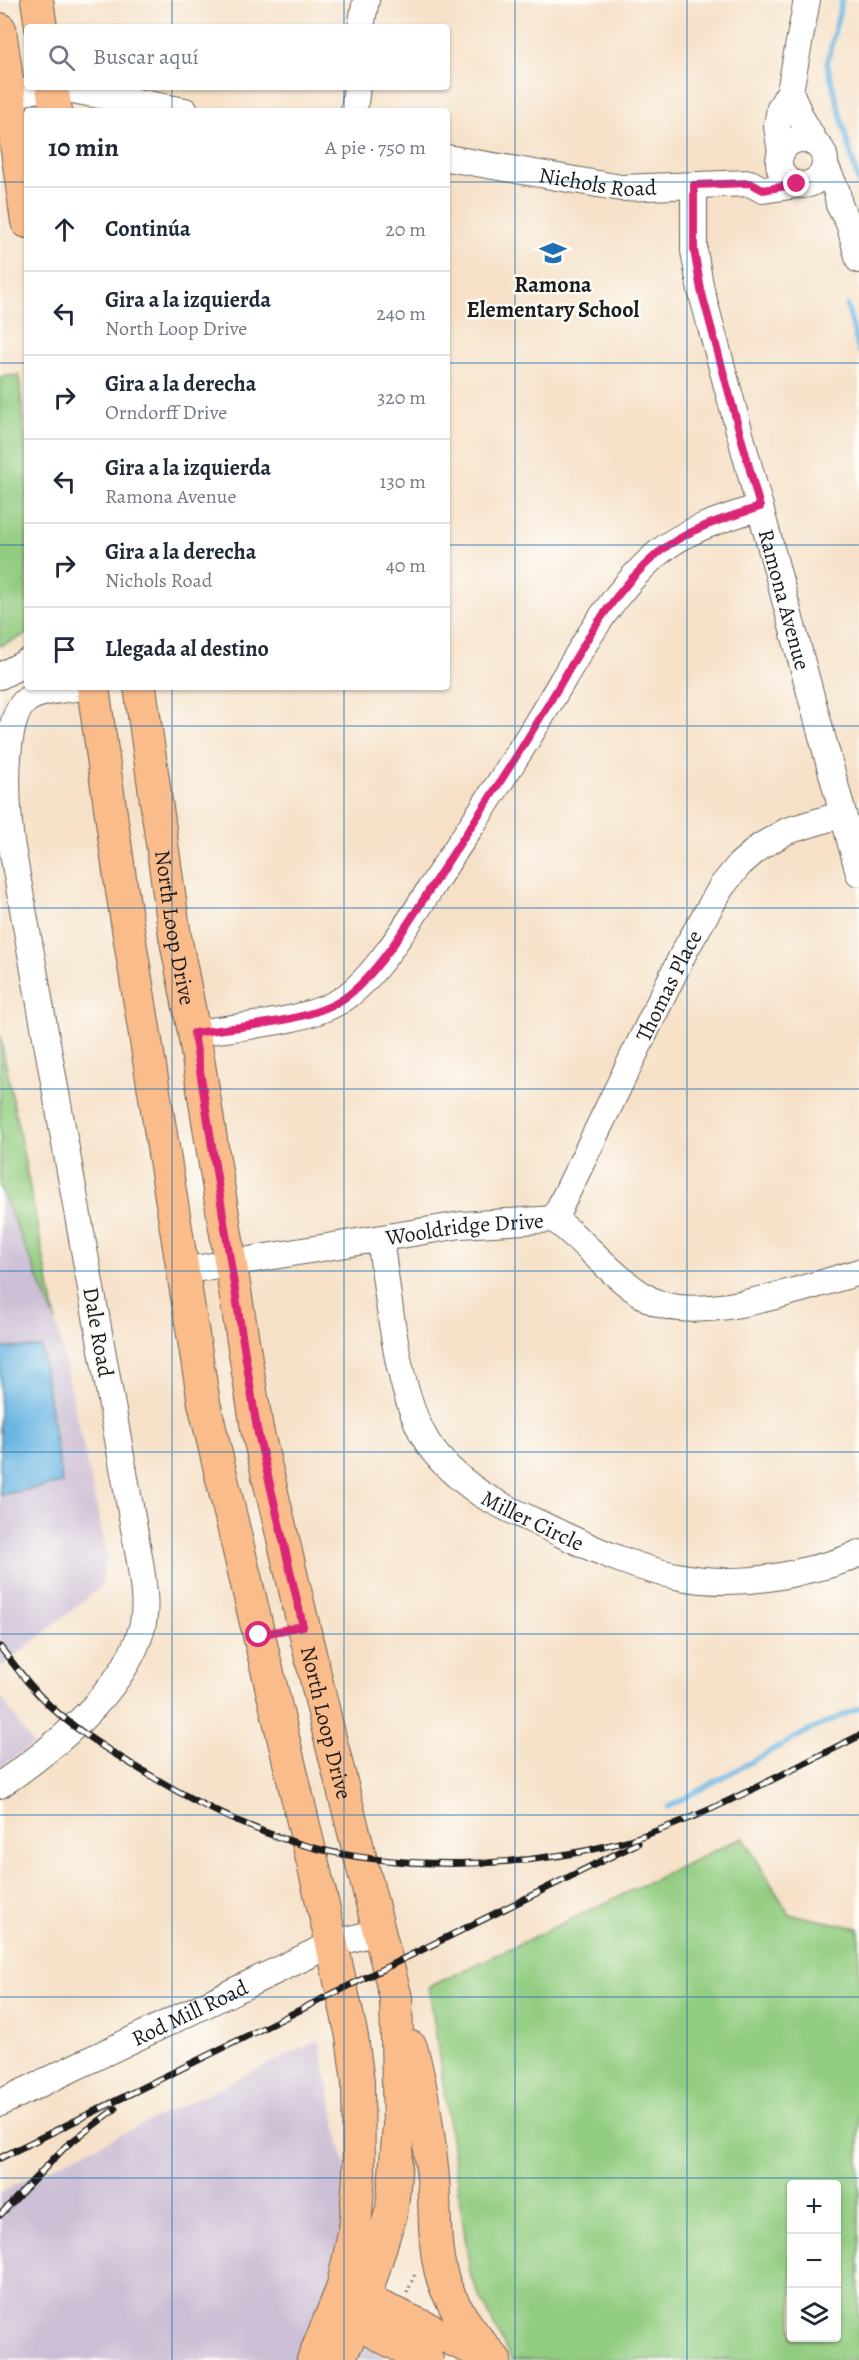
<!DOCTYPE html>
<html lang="es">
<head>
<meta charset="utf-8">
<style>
  :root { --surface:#fff; --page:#f2f2f3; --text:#1f2937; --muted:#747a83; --line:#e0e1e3 }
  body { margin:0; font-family:Alegreya,serif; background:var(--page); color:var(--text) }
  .controls { position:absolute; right:18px; bottom:18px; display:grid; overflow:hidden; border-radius:6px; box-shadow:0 2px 4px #0004 }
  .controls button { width:54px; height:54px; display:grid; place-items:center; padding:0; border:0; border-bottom:2px solid var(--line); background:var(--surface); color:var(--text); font:30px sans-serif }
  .stop { position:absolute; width:18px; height:18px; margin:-14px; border:4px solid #db2777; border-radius:50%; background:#fff }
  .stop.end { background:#db2777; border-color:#fff; box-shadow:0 2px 6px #0008 }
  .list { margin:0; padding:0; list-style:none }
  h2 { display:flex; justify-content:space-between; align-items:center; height:78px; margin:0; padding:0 24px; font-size:26px }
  h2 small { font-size:20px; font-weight:400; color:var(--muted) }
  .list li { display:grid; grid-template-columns:39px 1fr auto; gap:18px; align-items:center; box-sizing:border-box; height:84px; padding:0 24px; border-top:2px solid var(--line) }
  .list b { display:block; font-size:22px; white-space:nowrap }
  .list p { margin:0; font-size:20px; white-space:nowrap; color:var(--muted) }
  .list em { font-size:20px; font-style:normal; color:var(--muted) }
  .icon { flex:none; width:33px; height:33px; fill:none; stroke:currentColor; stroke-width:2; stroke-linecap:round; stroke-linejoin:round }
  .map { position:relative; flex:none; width:859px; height:2360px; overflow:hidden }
  .search { position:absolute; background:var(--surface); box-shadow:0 2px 4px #0004; left:24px; top:24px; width:426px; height:66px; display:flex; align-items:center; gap:15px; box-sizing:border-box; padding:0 21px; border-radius:6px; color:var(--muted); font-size:22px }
  .panel { position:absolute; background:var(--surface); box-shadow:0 2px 4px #0004; left:24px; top:108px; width:426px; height:582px; border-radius:6px }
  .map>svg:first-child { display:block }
  .industrial { fill:#ccbed4 }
  .green { fill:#92cc80; stroke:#57744e; stroke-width:1.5; fill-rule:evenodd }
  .water { fill:#69b5e2; stroke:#42687f; stroke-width:1.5 }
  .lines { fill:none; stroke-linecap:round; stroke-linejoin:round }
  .stream { stroke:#69b5e2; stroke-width:5 }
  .minor-casing { stroke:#686158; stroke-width:28 }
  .major-casing { stroke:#686158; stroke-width:34 }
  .path { stroke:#686158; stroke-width:3; stroke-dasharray:1.5 4.5; stroke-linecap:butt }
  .minor { stroke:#fff; stroke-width:26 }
  .major { stroke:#fabc8b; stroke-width:32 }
  .rail-casing { stroke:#1c1c1c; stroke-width:7 }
  .rail { stroke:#fdfcf7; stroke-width:4.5; stroke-dasharray:14; stroke-linecap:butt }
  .route { stroke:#db2777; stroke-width:8 }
  .grid { fill:none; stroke:#1f6fb2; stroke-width:1.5; stroke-opacity:0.55 }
  .labels { text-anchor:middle; stroke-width:5; stroke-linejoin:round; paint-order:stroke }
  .street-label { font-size:22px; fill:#1c1c1c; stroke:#fdfcf7 }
  .poi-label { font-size:22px; font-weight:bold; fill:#1c1c1c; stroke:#fdfcf7 }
</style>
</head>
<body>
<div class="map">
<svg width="859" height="2360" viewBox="0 0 859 2360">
  <rect width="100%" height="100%" fill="#fdfcf7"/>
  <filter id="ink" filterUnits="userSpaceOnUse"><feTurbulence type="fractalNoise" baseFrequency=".0167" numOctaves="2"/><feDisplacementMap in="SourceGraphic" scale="12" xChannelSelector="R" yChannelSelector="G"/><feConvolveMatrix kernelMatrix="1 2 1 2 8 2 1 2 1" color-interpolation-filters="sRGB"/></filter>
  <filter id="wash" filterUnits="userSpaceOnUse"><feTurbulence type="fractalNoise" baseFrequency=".008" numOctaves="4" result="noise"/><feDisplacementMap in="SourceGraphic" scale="24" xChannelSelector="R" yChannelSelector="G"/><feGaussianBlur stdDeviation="1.35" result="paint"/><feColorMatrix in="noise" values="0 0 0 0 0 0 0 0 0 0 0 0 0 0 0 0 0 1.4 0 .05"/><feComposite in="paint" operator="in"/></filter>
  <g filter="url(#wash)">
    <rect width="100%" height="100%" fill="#f6e1c8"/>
    <g class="industrial">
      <path d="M0,1187L56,1321L107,1555L101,1587L0,1668Z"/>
      <path d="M0,1695L33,1745L0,1767Z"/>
      <path d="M319,2040L385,2360H0V2192Z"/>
    </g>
    <g class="green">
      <path d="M19,375L27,467V634L0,646V377Z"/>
      <path d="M0,1035L56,1321L0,1187Z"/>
      <path d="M743,1837L789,1914L859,1928V2360H511L471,2278L429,1987ZM792,2184H836V2338H792Z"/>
    </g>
    <path class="water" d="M41,1347L62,1483L0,1495V1348Z"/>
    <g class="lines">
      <g class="stream">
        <path d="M842,0L827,64L859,185"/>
        <path d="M847,305L859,351"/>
        <path d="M668,1807L806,1732L859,1708"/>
      </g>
    </g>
  </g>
  <g filter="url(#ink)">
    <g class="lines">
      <g class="minor-casing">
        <g id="minor">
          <path d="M361,27L366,0"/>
          <path d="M56,87L185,111"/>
          <path d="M790,91L800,116L816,144"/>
          <path d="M0,97L49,87"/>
          <path d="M354,111L357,87"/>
          <circle cx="802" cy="162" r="23"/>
          <path d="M781,153L777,126L780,108L790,91L807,0"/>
          <path id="s1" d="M447,158L621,188L750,183L763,190L797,185"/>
          <path d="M825,165L837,192L839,205L849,223L859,260"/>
          <path id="s2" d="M694,185V251L701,290L859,873"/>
          <path d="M0,676L27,662"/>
          <path d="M194,1033C236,1027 309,1022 343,999C375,978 411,919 432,886C468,830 506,775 540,718C575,661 606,597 658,553C687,529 725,518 760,507"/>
          <path id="s3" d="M554,1219L685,950L722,886L740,864L761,846L787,831L843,814"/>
          <path id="s4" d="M380,1240C390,1301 395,1387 426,1440C438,1461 461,1480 481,1494C506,1509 533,1520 559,1533C646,1574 710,1596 807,1570C824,1566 843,1562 859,1553"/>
          <path id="s5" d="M182,1271L461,1225L554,1219C587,1243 614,1279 649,1299C696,1327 807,1287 859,1272"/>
          <path d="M0,1785C51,1751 123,1692 141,1631C148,1609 143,1584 140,1562L11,842C7,810 0,717 28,699C43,690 65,690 83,687"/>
          <path id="s6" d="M0,2103L332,1944L381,1931"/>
        </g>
      </g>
      <g class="major-casing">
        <g id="major">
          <path d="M37,0L41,27"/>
          <path d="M0,29L27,222"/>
          <path d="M52,87L56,111"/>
          <path d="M93,687L121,885L204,1403L332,1944L352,2037L358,2082L359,2174L355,2229L342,2289L313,2360"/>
          <path id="s7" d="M140,687L175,936L194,1033L257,1429L330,1738L396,1998L399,2126L392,2209L361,2311L339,2360"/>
          <path d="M411,2047C423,2090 429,2134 433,2178C436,2214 432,2254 446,2288C458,2316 475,2337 495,2360"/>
          <path d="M346,2291L483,2354"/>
          <path d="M337,2313L427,2360"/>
        </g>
      </g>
      <path class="path" d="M407,2293L416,2271"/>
      <use href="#minor" class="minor"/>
      <use href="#major" class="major"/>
      <g class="rail-casing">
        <g id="rail">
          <path d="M0,1647C13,1663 25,1680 39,1695C68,1726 106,1749 143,1771C195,1803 249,1830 307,1846C397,1871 524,1868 615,1844C700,1821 779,1775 859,1736"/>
          <path d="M0,2158L638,1843"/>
          <path d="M0,2215L66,2146L115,2109"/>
        </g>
      </g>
      <use href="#rail" class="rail"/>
    </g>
  </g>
  <g class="lines" filter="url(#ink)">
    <path class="route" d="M259,1635L303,1626L257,1429L194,1033C236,1027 309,1022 343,999C375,978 411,919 432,886C468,830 506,775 540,718C575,661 606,597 658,553C687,529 725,518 760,507L701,290L694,250V185L750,183L763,190L797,184"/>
  </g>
  <path class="grid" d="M172,0V27M344,0V27M515,0V2360M687,0V2360M172,87V111M344,87V111M0,182H27M447,182H859M0,363H27M447,363H859M0,545H27M447,545H859M172,687V2360M344,687V2360M0,726H859M0,908H859M0,1089H859M0,1271H859M0,1452H859M0,1634H859M0,1815H859M0,1997H859M0,2178H859"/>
  <defs>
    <g id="school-bare" transform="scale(2.07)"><path d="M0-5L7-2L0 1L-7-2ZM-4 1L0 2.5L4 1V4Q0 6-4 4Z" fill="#1f6fb2" stroke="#fdfcf7" stroke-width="2.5" paint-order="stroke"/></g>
  </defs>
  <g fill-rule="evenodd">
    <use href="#school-bare" x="553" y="253"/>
  </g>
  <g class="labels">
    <g class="street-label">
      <text dy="8" stroke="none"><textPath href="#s1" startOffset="153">Nichols Road</textPath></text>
      <text dy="8" stroke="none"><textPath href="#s2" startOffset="426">Ramona Avenue</textPath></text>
      <text dy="8" stroke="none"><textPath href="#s7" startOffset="243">North Loop Drive</textPath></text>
      <text dy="8" stroke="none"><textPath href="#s3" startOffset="260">Thomas Place</textPath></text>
      <text dy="8" stroke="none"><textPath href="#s5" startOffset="286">Wooldridge Drive</textPath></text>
      <text transform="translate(99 1332) rotate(80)" y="8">Dale Road</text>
      <text dy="8" stroke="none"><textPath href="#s4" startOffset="342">Miller Circle</textPath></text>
      <text dy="8" stroke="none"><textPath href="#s7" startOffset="1053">North Loop Drive</textPath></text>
      <text dy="8" stroke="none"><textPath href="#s6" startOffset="210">Rod Mill Road</textPath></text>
    </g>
    <g class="poi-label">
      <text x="553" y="292">Ramona<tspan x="553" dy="25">Elementary School</tspan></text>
    </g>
  </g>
</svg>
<div class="controls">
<button>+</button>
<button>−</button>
<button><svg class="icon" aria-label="layers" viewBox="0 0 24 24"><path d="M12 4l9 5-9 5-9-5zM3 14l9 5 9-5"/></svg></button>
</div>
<div class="stop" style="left:259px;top:1635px"></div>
<div class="stop end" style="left:797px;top:184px"></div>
<div class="search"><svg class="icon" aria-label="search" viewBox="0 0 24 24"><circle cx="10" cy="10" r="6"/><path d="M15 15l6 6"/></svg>Buscar aquí</div>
<section class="panel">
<h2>10 min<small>A pie · 750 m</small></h2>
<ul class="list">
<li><svg class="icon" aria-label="ahead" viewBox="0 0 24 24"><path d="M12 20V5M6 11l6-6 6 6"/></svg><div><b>Continúa</b></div><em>20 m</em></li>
<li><svg class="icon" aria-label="left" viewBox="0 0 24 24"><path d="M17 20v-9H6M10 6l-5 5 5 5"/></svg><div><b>Gira a la izquierda</b><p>North Loop Drive</p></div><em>240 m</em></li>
<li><svg class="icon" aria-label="right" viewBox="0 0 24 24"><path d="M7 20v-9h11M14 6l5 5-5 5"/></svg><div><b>Gira a la derecha</b><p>Orndorff Drive</p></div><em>320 m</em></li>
<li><svg class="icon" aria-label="left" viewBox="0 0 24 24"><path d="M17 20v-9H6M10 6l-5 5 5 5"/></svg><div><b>Gira a la izquierda</b><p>Ramona Avenue</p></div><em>130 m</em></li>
<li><svg class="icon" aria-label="right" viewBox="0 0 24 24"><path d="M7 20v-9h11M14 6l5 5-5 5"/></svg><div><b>Gira a la derecha</b><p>Nichols Road</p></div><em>40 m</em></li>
<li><svg class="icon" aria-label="arrive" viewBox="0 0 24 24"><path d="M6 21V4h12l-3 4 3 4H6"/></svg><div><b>Llegada al destino</b></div></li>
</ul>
</section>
</div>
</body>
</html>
